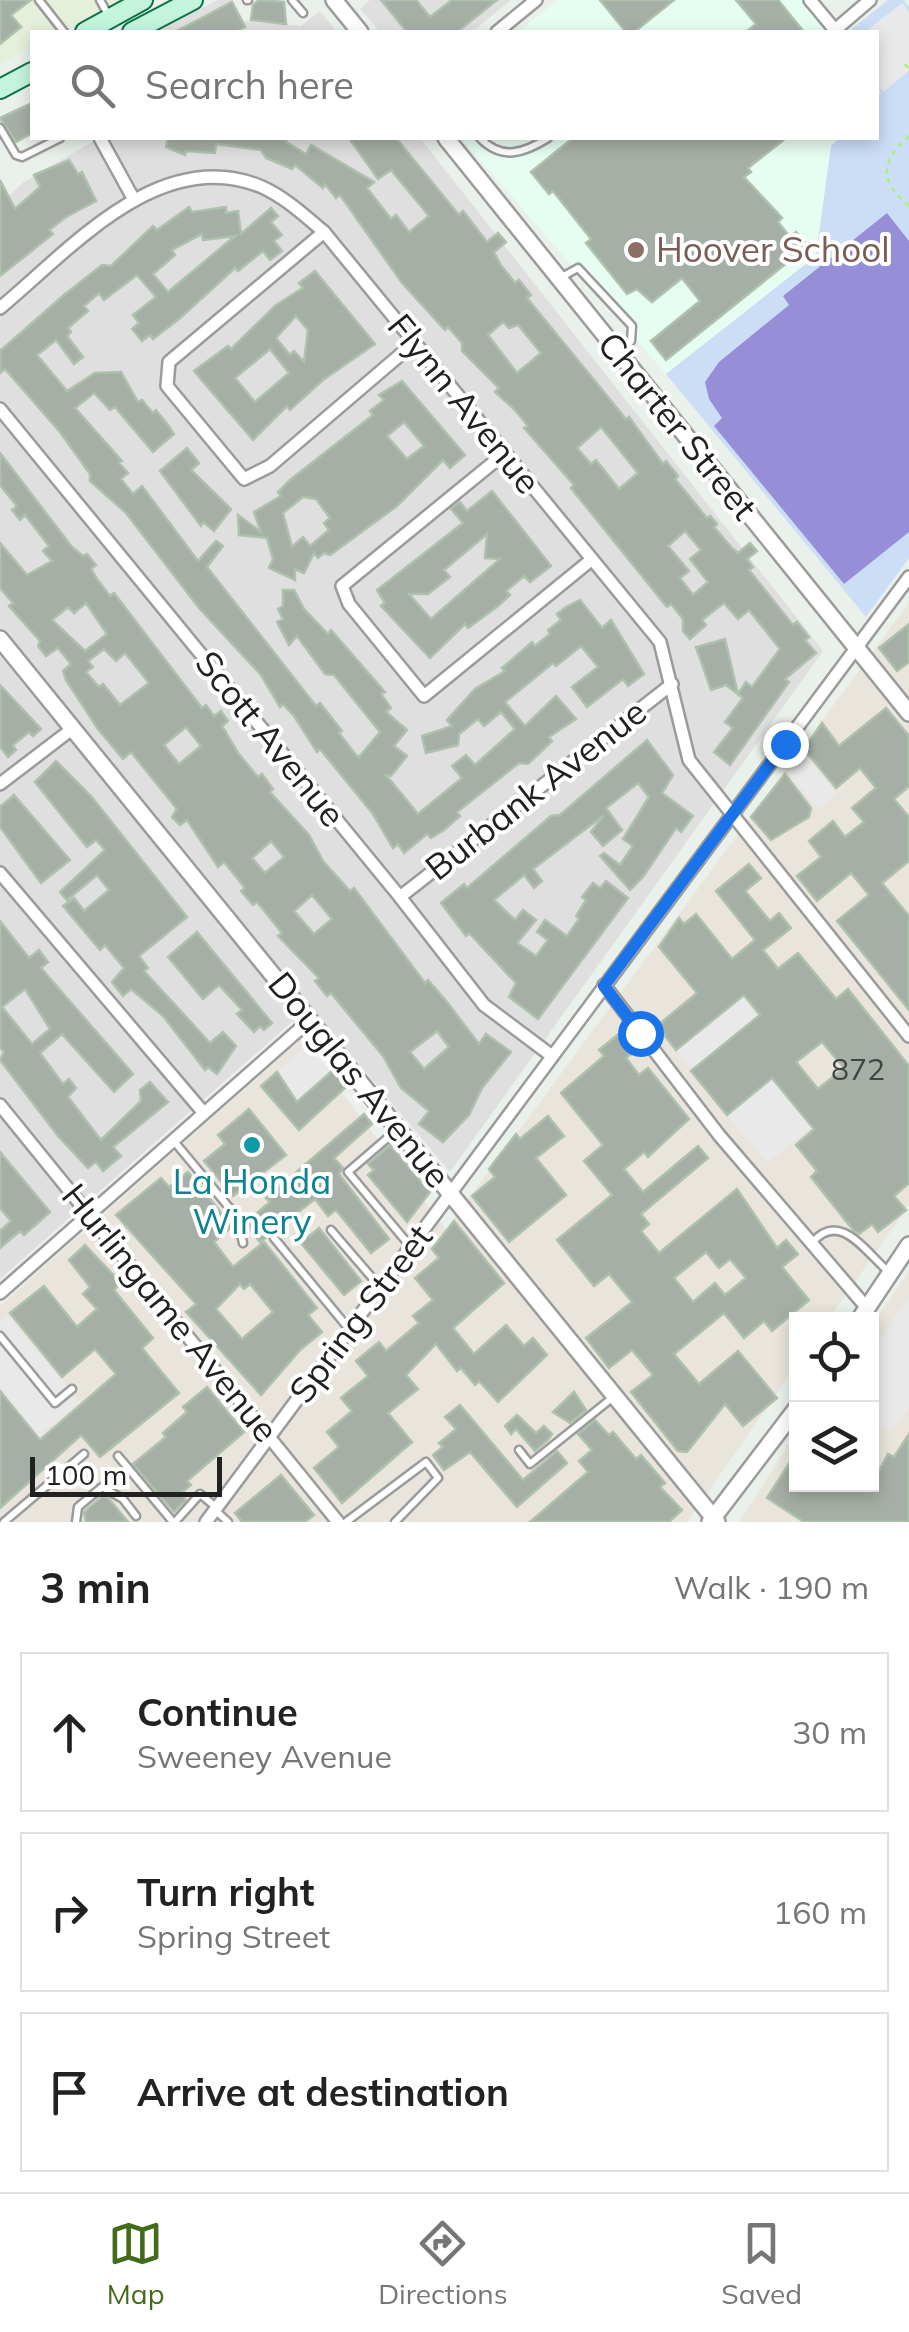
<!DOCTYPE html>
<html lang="en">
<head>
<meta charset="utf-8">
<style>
  :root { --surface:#fff; --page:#f6f6f6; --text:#222; --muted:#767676; --line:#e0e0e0; --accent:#446a1b }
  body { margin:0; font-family:Mulish,sans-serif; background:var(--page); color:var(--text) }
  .controls { position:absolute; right:30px; bottom:30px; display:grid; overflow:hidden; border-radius:0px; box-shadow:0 5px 15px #0003 }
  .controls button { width:90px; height:90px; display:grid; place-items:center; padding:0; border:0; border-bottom:2px solid var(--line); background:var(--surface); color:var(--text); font:50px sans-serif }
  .scale { position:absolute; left:30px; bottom:25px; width:192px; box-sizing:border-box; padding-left:10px; border:5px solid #212121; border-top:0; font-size:28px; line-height:35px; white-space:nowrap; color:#212121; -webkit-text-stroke:8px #fff; paint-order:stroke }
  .stop { position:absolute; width:30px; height:30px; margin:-22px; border:8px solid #1a73e8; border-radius:50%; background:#fff }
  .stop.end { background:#1a73e8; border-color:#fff; box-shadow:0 2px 10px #0008 }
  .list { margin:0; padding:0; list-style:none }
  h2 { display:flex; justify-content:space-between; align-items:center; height:130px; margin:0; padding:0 40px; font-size:42px }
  h2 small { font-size:32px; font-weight:400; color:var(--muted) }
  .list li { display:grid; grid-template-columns:65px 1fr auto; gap:30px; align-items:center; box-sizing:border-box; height:160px; margin:0 20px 20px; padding:0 20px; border:2px solid var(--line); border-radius:0px }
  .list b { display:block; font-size:38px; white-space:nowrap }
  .list p { margin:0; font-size:32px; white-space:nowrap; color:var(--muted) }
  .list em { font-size:32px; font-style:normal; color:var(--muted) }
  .icon { flex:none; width:55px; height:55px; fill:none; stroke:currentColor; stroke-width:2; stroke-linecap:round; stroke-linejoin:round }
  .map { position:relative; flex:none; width:909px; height:1522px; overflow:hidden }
  .search { position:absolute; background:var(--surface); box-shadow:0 5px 15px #0003; left:30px; right:30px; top:30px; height:110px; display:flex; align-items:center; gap:25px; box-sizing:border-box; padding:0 35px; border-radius:0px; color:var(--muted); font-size:38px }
  .sheet { height:670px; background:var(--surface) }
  nav { display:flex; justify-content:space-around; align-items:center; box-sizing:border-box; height:140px; border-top:2px solid var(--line); background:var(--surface); font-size:28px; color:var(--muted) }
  nav a { display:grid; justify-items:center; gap:5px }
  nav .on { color:var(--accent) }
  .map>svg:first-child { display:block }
  .residential { fill:#dfdfdf }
  .commercial { fill:#e5f0da }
  .industrial { fill:#e9e5dc }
  .education { fill:#e6fdf1 }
  .park { fill:#cbdef6 }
  .pitch { fill:#968fd8 }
  .parking { fill:#e9e9e9 }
  .building { fill:#a6afa5; stroke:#aec1ad; stroke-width:2.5; fill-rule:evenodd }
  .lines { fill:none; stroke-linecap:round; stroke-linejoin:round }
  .service-casing { stroke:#9b9b9b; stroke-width:11 }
  .minor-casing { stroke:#9b9b9b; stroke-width:16 }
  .tertiary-casing { stroke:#9b9b9b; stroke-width:20 }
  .secondary-casing { stroke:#0f7249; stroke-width:22 }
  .path { stroke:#acee7d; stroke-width:2.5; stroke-dasharray:5 5; stroke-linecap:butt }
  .service { stroke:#fff; stroke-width:6 }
  .minor { stroke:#fff; stroke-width:11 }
  .tertiary { stroke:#fff; stroke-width:15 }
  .secondary { stroke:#c3f5dd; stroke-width:18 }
  .route { stroke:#1a73e8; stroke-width:12 }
  .education-dot { fill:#8d6e63; stroke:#fff; stroke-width:4 }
  .culture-dot { fill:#0f9aa8; stroke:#fff; stroke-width:4 }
  .labels { text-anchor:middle; stroke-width:8; stroke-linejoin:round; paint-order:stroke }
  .number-label { font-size:30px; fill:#424442 }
  .education-label { font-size:35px; fill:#785e54; stroke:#fff; text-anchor:start }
  .street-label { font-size:35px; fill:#212121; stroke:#fff }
  .culture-label { font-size:35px; fill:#0d838f; stroke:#fff }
</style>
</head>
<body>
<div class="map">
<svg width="909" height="1522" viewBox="0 0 909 1522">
  <rect width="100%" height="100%" fill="#e9f1ea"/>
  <g class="residential">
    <path d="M218,0H232L244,21L301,26L320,11L337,32H155Z"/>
    <path d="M370,0H511L472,32H380L360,9Z"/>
    <path d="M99,138H420L823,651L450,1172L310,1006L0,1279V204L24,182Z"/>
  </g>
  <path class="commercial" d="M0,0H122L58,32H32V46L0,64Z"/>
  <g class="industrial">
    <path d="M909,603V1205L829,1319L796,1320V1366L687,1522H0V1306L301,1039L446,1229Z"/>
    <path d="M909,1271V1522H739L796,1433V1484H872V1325Z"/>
  </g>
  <g class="education">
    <path d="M558,0H802L830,32H518Z"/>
    <path d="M461,138H839L831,146L816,256L666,374Z"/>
  </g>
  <path class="park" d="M888,0H904L909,7V558L866,617L666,374L816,256L831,146L839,138H876L877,98L881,93L877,87L876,32H848Z"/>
  <path class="pitch" d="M887,213L909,241V532L844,584L714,426L722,418L709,399L705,382L719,362L789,305L783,296Z"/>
  <g class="parking">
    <path d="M902,3L909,12V71L883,92L877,84L876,32H865Z"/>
    <path d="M807,756L837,794L818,809L788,772Z"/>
    <path d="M742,996L758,1016L692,1070L676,1050Z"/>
    <path d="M305,1046L331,1072L297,1102L277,1072Z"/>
    <path d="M772,1078L812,1127L767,1163L727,1115Z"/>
    <path d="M909,1297V1407L889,1432L872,1420V1352Z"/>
    <path d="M7,1315L80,1402L38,1437L0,1396V1321Z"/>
  </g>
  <g class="building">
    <path d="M0,0H31L11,15L21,27L0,44Z"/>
    <path d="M259,0L284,2L286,24L251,20L253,5Z"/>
    <path d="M381,0H416L430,17L452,0H497L457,32H407Z"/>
    <path d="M600,0H674L634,32H626Z"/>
    <path d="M736,0H778L804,32H746L756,24Z"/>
    <path d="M232,2L245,27L235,32H175Z"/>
    <path d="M32,103V133L16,142L0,118Z"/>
    <path d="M168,138H288L286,142L306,154L311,145L374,182L367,188L391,219L396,215L409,232L429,216L391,170L378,179L349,138H396L459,215L463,211L487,242L498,233L506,242L494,252L500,264L515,283L519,280L531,295L527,298L626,419L629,417L663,464L666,461L678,476L675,479L707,518L710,516L717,524L714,527L732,548L738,553L750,543L757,551L747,559L753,567L749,570L793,625L797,622L809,637L805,640L816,653L785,679L789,682L730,765L714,752L733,728L725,722L743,698L726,685L711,690L696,647L725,639L738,694L746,682L752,687L780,649L749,610L738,619L724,603L702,620L706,625L690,639L683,631V619L671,604L667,607L571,488L574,485L524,428L528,426L515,410L495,392L499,388L462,351V343L448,327L445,330L402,283L340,195L336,198L325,184L323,188L295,165L292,169L266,158L261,150L216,144L215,153L186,151L185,155L166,147ZM503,322L509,328L518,325L541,353L517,373L488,335ZM601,427L638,473L619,489L596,460L591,464L577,448ZM685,531L701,550L690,559L708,582L693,595L680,578L689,571L668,546Z"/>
    <path d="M573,138H786L748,168L751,172L744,177L782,218L778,222L790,237L796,232L808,246L666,360L651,341L700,301L682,278L652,302L637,289L627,294L586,243L591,239L553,191L549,194L531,172Z"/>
    <path d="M69,160L78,174L82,172L96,201L66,217L49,230L53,234L0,276V180L15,209L40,187L34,175Z"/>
    <path d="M189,207L192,212L226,207V213L238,211L241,234L271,208L278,216L271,222L282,235L274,241L282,251L270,260L263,251L238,271L235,268L179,319L153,339L150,335L142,341L132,329L139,323L133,315L156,297L137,275L104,300L99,293L84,306L88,311L68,328L71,332L67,336L83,357L74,364L56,340L37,355L67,391L95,373L121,372L138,402L142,400L153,413L156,410L168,425L174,434L153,452L115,407L110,410L94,393L75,408L122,461L119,463L128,473L121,479L133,494L142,486L198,561L216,541L223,546L207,567L316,706L320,703L342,731L339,733L356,755L359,757L380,732L334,675L325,674L297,636L289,645L277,622L283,619L278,609L283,606V590H294L304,609L328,634L331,630L385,692L381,694L391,708L386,712L407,730L394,746L407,756L391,776L386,775L418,814L462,778L452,766L466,755L475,765L515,729L501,712L484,726L478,719L459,734L458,745L426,753L422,736L452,726L447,720L475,689L505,671L502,668L532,642L535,646L550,634L548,630L561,620L557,614L566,607L580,600L602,628L611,620L644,674L628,686L623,679L587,707L572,687L598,667L581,646L556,666L553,663L505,702L525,726L556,696L576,719L549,737L552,741L528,764L519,763L457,812L460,816L444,830L431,838L427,834L404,853L398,844L393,848L373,814L320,749L317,752L294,716L283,704L280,707L261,675L199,608L126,513L90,481V474L60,432L5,369L0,373V351L64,295L102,265L111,266L153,226L157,230ZM202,234L203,240L235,236L168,292L153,274L175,255L172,250Z"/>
    <path d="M315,271L375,344L323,380L290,410L287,406L253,440L194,371L228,346L231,349L276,305L303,288L299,283ZM296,316L308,330L304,362L294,351L290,355L276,338ZM270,349L289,373L255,402L235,378Z"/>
    <path d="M402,381L465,455L450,468L443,460L397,506L330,555L324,553L318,558L314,553L304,573L295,569V580L269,568L273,559L267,538L239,535L238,515L261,532L254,512L281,496L278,492L290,480L373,415L370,411L384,400L379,395ZM404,422L424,446L407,459L387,436ZM303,497L316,499L330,518L324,523L329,530L310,546L303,537L292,547L283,513Z"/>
    <path d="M187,448L199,463L191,470L231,509L214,531L203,522L201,526L160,471Z"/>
    <path d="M0,453L72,547L83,556L87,554L96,565L91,569L97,579L110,596L114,593L202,708L206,705L214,716L221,711L228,721L222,726L238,753L258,777L262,774L273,789L270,792L309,835L323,861L350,891L354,888L425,983L428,980L447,1002L479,1044L486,1034L511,1052L482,1088L469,1115L443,1142L419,1124L429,1111L401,1088L383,1056L331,993L327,996L315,981L319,978L278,936L282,933L257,902L253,905L241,891L245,888L224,862L218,867L187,820L180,825L172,817L177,809L131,752L123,759L98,729L66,680L63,671L71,664L58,648L46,656L38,646L40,641L9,606L13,603L0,588V543L27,575L52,561L43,551L49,546L25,515L20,520L12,510L17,506L0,485ZM86,603L107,634L85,651L52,620L68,607L74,613ZM104,649L116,661L125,653L149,683L120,705L103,684L99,687L86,672L93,667L88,661ZM186,727L201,746L179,764L164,745ZM271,841L284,857L265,873L252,858ZM312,895L332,919L314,934L294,911ZM437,1031L449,1047L424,1069L410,1052Z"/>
    <path d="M492,491L551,566L530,582L524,576L506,591L510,595L498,606L468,628L465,624L430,658L381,606L385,603L377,590L463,523L451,509L460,502L467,511ZM487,534L485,558L500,559L431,619L409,594H428L450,577L444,570Z"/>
    <path d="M909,624V662L897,671L879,648Z"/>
    <path d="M0,685L41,729L33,736L29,732L13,745L16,750L8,757L0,747Z"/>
    <path d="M886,708L909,736V786L894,799L909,817V861L882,883L909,916V1010L837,921L869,895L851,873L817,901L797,876L821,857L809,841L833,821L845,837L864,822L852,808L876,788L860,768L836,788L804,749L822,723L839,746Z"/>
    <path d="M647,740L673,775L662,793L693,816L681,832L676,828L643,877L630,890L600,856L604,853L620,865L633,846L623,839L649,797L638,783L606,808L622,830L603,846L591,832L604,815L533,869L542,881L534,888L524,875L494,900L515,920L523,910L536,920L517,943L536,956L548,940L537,932L545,920L567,936L579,919L576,916L586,900L582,897L593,883L600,888L606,881L628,898L538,1019L509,997L516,983L469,933L466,936L441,903L464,884L467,888L551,816L560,815Z"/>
    <path d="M56,761L91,796L187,917L139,956L148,968L144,971L210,1043L223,1032L236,1046L217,1074L208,1067L205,1070L163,1016L131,989L123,996L112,982L124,968L105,945L100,950L63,906L74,898L84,911L109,890L97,875L67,900L60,892L105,850L96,840L87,847L35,782Z"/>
    <path d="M785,774L811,808L809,817L771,840L751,817Z"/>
    <path d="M14,795L70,860L41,883L0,827V807Z"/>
    <path d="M749,864L761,878L745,891L770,921L779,913L791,928L763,950L778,969L798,953L836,999L848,989L909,1066V1183L894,1196L906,1210L878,1232L872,1224L859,1234L854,1231L811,1177L817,1171L796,1145L814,1129L772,1078L727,1115L691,1071L760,1015L744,995L676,1050L657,1026L697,993L659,947L679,918L684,924L696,914L732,959L755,940L716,891ZM822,1042L844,1068L818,1089L796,1062Z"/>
    <path d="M0,921L29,958L39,950L48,962L41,968L133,1074L114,1092L62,1034L40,1053L63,1084L69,1079L76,1088L68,1097L101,1140L141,1101L140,1090L150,1082L168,1102L113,1147L121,1156L103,1171L96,1162L88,1168L58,1136L0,1060L4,1052L0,1047ZM25,989L50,1029L32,1044L2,1007Z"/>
    <path d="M197,932L272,1023L264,1030L260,1026L254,1032L237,1014L242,1010L219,985L203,999L168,957Z"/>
    <path d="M621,1032L636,1050L626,1058L639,1075L648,1068L689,1119L648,1157L644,1152L624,1169L643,1192L698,1146L708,1158L641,1214L649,1224L641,1231L659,1253L737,1189L777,1248L786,1240L798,1254L782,1267L809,1300L772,1331L764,1321L744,1338L724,1313L674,1354L699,1384L738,1351L777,1398L743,1426L725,1404L687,1452L678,1451L631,1392L653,1375L632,1350L609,1368L586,1338L632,1302L609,1274L594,1286L557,1240L612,1195L584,1161L603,1145L561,1093L604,1056L599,1050ZM706,1252L719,1268L730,1259L746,1278L725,1295L715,1283L693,1302L674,1278Z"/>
    <path d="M332,1071L346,1087L299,1130L261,1086L277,1072L297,1102Z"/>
    <path d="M249,1109L286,1155L233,1196L204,1161L225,1144L218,1135Z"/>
    <path d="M364,1114L372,1124L334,1158L343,1168L339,1174L389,1239L371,1253L336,1210L328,1216L315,1199L260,1242L245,1223L270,1202L266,1198Z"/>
    <path d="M548,1116L564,1136L536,1158L566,1195L509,1242L472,1196L495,1177L489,1169L516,1134L520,1139Z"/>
    <path d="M390,1145L430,1192L407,1222L368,1175L374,1170L368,1164Z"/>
    <path d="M0,1152L50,1212L24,1235L20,1231L0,1248V1231L11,1221L0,1208Z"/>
    <path d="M188,1172L232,1226L214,1242L233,1267L264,1242L317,1308L308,1315L322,1332L301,1349L261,1395L186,1312L196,1304L116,1215L161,1178L169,1187ZM240,1284L244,1289L250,1284L273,1312L242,1339L216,1309Z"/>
    <path d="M454,1221L504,1283L453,1328L474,1354L506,1325L524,1346L533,1338L547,1355L498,1402L479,1381L475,1385L461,1368L457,1371L436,1344L406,1375L418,1389L388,1413L412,1442L342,1503L314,1468L339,1447L327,1432L352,1411L341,1398L368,1376L356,1361L379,1342L386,1351L419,1323L413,1316L433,1300L415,1278L439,1258L432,1249Z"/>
    <path d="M319,1228L361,1281L344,1295L301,1243Z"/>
    <path d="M85,1245L121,1283L114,1290L153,1338L142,1348L179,1393L100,1457L81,1435L0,1508V1391L40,1440L116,1374L95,1349L62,1377L10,1313L44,1286L77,1327L97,1309L83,1294L90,1287L69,1260Z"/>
    <path d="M207,1387L244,1432L187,1481L191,1485L181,1493L186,1500L174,1512L133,1464L166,1437L163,1433L187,1412L183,1407Z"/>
    <path d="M574,1392L586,1410L570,1423L553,1412Z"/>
    <path d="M460,1405L523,1480L557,1451L567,1463L517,1507L470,1452L444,1470L433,1455L443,1447L439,1443L456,1429L445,1417Z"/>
    <path d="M517,1415L536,1433L544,1426L552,1434L548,1440L535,1451L516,1429L511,1434L505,1426Z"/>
    <path d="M595,1420L609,1435L613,1432L636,1459L641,1455L665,1483L660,1487L682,1510L669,1522H530L588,1472L579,1461L592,1450L578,1434Z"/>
    <path d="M909,1434V1522H804L767,1498L796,1453V1484H872L888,1454L894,1457Z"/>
    <path d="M281,1475L314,1515L305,1522H242L235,1513Z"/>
    <path d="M103,1496L109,1499L128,1522H86L84,1512Z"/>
  </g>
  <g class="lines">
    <g class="service-casing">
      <g id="service">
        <path d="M39,0L64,32"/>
        <path d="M100,0L110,18"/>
        <path d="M247,0H248"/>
        <path d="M292,0L303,13"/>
        <path d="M0,128L16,155L22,157L60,138"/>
        <path d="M480,138C502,161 524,153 548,138"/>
        <path d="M560,278L578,268L632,326L631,341L621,354"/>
        <path d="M398,1129L348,1172L410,1246"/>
        <path d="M173,1140L237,1217L243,1243"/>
        <path d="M331,1230L380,1287"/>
        <path d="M274,1238L349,1329"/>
        <path d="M812,1243C840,1209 866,1253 890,1273"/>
        <path d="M0,1336L55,1403L72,1389"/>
        <path d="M519,1450L530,1464L612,1398"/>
        <path d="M118,1456L173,1522"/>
        <path d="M215,1510L228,1522"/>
        <path d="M4,1522L84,1454"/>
        <path d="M76,1522L78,1507L102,1487L123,1499L136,1516"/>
        <path d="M175,1522L200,1494L216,1507"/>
        <path d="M346,1522L426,1462L438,1478L395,1522"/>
      </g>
    </g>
    <g class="minor-casing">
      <g id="minor">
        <path d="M810,0L835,30L870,0"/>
        <path d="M497,32L536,0"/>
        <path d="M100,138L133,198"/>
        <path d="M324,232L169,362L167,386L244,479L270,466L414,343"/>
        <path d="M0,308C70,250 160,144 262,187C286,198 305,216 324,232L660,642L689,760L909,1036"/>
        <path d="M0,409L400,897L484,1005L552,1056"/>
        <path d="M505,453L342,586L349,604L424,696L591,560"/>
        <path d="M0,784L72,729"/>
        <path d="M0,873L203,1112"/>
        <path d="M400,897L672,684"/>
        <path d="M604,985L719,1135L867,1308"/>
        <path d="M0,1105L338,1522"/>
        <path d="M0,1293L310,1020"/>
        <path d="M206,1522L909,577"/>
      </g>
    </g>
    <g class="tertiary-casing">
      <g id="tertiary">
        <path d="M334,0L360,32"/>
        <path d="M446,138L909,713"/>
        <path d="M0,639L717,1522"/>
        <path d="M859,1320L909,1245"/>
        <path d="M710,1522L796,1409"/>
      </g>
    </g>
    <g class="secondary-casing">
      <g id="secondary">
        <path d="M85,32L143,0"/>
        <path d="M132,32L193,0"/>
        <path d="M0,89L32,72"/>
      </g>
    </g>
    <g class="path">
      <path d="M905,64L909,69"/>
      <path d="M909,136C880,162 879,181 909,206"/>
    </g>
    <use href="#service" class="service"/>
    <use href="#minor" class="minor"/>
    <use href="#tertiary" class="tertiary"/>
    <use href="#secondary" class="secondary"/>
  </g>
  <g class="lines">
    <path class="route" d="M640,1033L604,986L785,744"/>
  </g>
  <circle class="education-dot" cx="636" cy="250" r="10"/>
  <circle class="culture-dot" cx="252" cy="1145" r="10"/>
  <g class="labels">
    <g class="number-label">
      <text x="858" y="1080">872</text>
    </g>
    <g class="education-label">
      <text x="656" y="262">Hoover School</text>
    </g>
    <g class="street-label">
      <text transform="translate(464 404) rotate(51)" y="12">Flynn Avenue</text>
      <text transform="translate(677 426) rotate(51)" y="12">Charter Street</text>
      <text transform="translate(270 739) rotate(51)" y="12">Scott Avenue</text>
      <text transform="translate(536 790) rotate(-38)" y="12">Burbank Avenue</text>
      <text transform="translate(359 1080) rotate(51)" y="12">Douglas Avenue</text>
      <text transform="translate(170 1313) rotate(51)" y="12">Hurlingame Avenue</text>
      <text transform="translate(361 1314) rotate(-53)" y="12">Spring Street</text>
    </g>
    <g class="culture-label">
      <text x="252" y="1194">La Honda<tspan x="252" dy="40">Winery</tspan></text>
    </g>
  </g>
</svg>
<div class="controls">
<button><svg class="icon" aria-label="locate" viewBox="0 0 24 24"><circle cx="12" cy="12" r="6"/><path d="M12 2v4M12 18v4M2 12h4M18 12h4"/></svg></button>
<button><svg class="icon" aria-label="layers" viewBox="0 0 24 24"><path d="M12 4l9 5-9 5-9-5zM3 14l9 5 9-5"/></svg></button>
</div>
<div class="scale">100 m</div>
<div class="stop" style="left:640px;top:1033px"></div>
<div class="stop end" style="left:785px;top:744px"></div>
<div class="search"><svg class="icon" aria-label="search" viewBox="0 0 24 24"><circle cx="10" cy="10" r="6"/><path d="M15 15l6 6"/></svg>Search here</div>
</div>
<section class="sheet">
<h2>3 min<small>Walk · 190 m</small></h2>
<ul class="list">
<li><svg class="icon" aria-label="ahead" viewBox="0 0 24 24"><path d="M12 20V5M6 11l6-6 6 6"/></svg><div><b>Continue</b><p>Sweeney Avenue</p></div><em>30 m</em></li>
<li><svg class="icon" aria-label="right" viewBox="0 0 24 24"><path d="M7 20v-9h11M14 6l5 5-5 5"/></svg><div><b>Turn right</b><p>Spring Street</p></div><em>160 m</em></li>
<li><svg class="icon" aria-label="arrive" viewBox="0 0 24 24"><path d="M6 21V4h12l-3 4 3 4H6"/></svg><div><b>Arrive at destination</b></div></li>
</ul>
</section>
<nav>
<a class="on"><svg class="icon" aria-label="map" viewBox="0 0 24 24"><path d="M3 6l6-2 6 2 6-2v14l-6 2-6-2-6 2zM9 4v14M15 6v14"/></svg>Map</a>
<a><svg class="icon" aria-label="directions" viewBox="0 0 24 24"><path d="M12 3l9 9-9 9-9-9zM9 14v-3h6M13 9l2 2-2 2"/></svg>Directions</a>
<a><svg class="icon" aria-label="saved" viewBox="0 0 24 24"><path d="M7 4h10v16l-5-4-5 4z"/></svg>Saved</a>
</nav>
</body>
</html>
